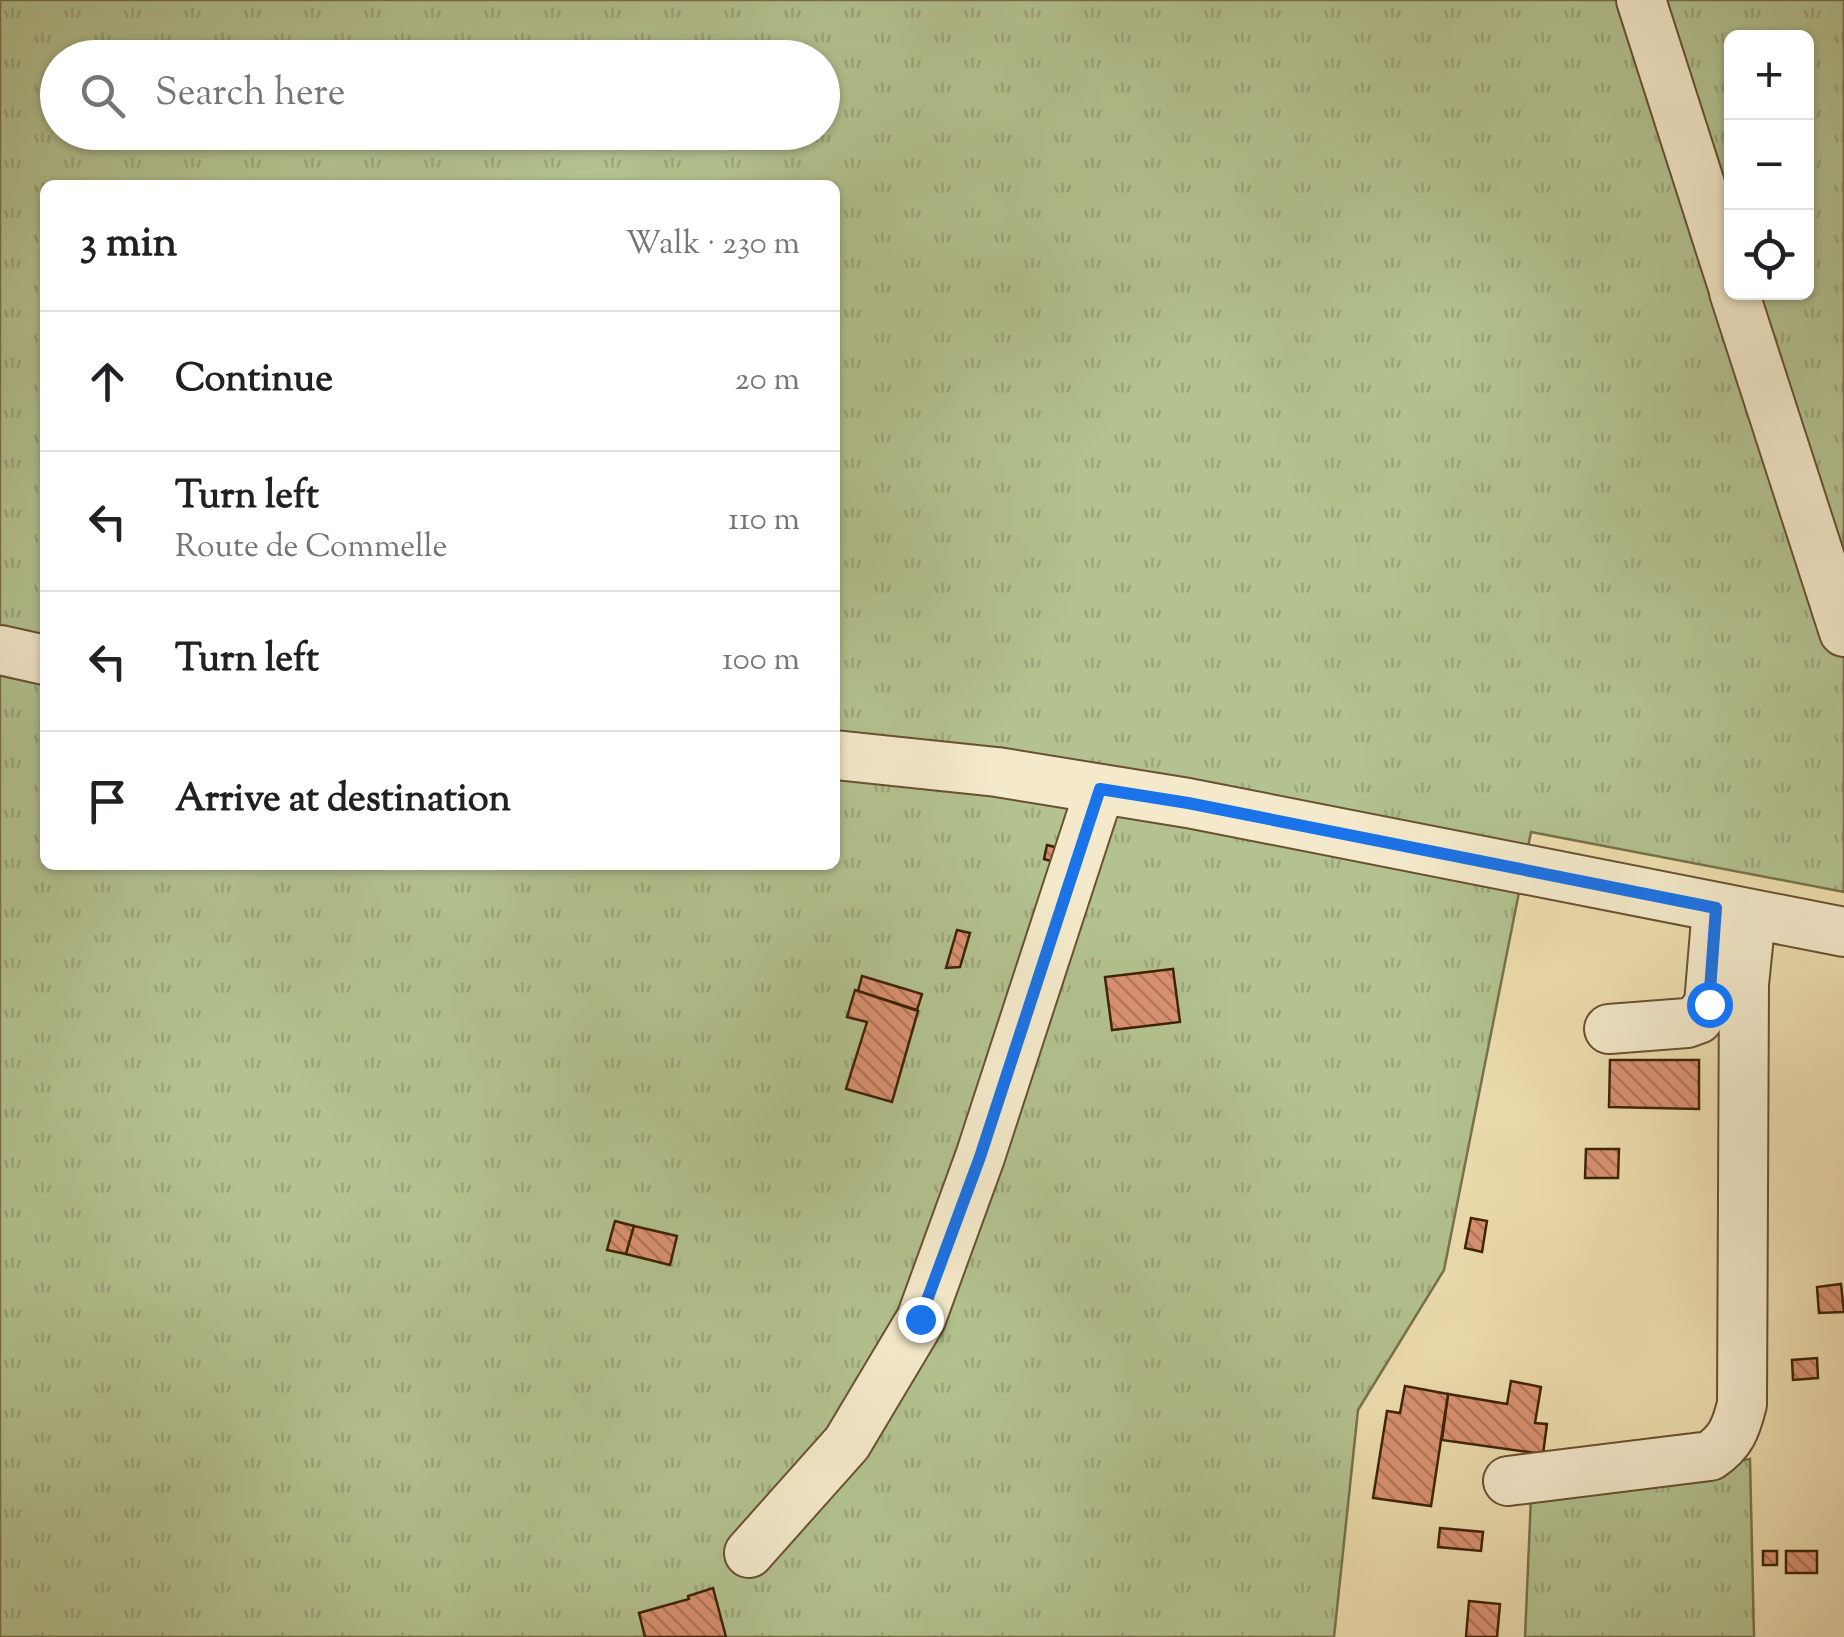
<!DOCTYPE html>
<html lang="en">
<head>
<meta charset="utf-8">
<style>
  :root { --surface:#fff; --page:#f2f2f2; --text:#202124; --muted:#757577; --line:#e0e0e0 }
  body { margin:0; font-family:"Sorts Mill Goudy",serif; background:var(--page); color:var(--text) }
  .controls { position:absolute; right:30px; top:30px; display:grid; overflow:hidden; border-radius:15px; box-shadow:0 2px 8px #0004 }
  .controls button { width:90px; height:90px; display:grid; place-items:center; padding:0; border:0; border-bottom:2px solid var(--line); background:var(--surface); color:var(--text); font:50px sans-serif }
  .stop { position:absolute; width:30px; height:30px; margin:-22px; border:8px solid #1a73e8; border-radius:50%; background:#fff }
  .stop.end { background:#1a73e8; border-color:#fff; box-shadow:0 2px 10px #0008 }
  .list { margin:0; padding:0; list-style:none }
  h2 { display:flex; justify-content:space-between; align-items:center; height:130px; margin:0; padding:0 40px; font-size:42px }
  h2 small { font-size:32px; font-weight:400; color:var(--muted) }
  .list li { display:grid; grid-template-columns:65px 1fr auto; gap:30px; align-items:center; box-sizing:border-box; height:140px; padding:0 40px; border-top:2px solid var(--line) }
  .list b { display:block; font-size:38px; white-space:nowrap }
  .list p { margin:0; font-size:32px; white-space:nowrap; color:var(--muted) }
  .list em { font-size:32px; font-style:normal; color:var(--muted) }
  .icon { flex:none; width:55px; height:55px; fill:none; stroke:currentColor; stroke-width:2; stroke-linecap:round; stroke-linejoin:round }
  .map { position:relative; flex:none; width:1844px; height:1637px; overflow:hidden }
  .search { position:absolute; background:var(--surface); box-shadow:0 2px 8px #0004; left:40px; top:40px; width:800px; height:110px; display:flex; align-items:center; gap:25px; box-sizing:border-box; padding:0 35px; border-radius:55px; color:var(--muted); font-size:38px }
  .panel { position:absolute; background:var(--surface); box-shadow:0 2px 8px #0004; left:40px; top:180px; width:800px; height:690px; border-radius:15px }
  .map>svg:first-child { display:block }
  .grass { fill:url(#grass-tufts); stroke:#78724b; stroke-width:2.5; fill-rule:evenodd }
  .building { fill:url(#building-back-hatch); stroke:#3d2206; stroke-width:2.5 }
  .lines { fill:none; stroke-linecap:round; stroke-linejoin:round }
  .minor-casing { stroke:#695130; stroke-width:52 }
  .minor { stroke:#f4eacb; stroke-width:48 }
  .route { stroke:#1a73e8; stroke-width:12 }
</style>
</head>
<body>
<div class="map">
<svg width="1844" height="1637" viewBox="0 0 1844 1637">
  <defs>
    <pattern id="grass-tufts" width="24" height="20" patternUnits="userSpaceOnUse" patternTransform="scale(2.5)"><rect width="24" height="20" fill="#b3c290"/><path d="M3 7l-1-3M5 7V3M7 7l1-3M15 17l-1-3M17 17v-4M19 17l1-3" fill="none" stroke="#9ba67b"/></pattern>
    <pattern id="building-back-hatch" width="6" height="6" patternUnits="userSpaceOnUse" patternTransform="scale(2.5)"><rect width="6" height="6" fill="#db9272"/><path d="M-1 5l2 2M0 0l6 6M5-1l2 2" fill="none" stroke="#b3775c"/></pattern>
  </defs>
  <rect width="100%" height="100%" fill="#eedeaf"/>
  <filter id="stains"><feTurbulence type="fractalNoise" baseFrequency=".002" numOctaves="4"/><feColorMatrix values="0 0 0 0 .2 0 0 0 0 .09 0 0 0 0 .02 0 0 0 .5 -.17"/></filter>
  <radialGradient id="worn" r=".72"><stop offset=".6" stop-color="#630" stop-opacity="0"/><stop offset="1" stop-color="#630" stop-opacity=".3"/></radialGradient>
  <g class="grass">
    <path d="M0,0H1844V892L1531,832L1444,1270L1358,1410L1334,1637H0ZM1732,38H1806V292H1732ZM58,58H822V132H58ZM45,185H835V865H45Z"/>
    <path d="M1750,1459L1754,1637H1525L1531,1497Z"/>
  </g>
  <g class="building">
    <path d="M1047,845L1062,849L1058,863L1044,859Z"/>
    <path d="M957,930L970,933L960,967L946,968Z"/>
    <path d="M1173,969L1180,1022L1112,1030L1105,977Z"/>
    <path d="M862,976L922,994L917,1010L858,991Z"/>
    <path d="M855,990L918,1011L892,1102L846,1089L867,1022L847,1017Z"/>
    <path d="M1610,1060H1699V1109L1609,1107Z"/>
    <path d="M1586,1149H1619L1618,1178H1585Z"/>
    <path d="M1471,1218L1487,1221L1482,1252L1465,1248Z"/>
    <path d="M615,1221L634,1226L626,1254L607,1250Z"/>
    <path d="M634,1226L677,1236L670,1265L626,1254Z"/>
    <path d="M1841,1284L1844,1312L1819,1313L1817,1287Z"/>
    <path d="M1817,1358L1818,1378L1793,1380L1792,1360Z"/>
    <path d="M1511,1381L1541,1387L1535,1423L1547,1424L1543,1454L1442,1440L1448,1394L1507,1404Z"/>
    <path d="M1405,1386L1448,1394L1431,1506L1373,1498L1387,1411L1400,1413Z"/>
    <path d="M1440,1528L1483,1532L1481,1551L1438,1547Z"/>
    <rect x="1763" y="1551" width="14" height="14"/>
    <rect x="1786" y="1551" width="31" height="22"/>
    <path d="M713,1588L726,1637H645L639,1613L689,1599L688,1596Z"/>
    <path d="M1469,1601L1500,1604L1497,1637H1466Z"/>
  </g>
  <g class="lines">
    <g class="minor-casing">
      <g id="minor">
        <path d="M1641,0L1732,284"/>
        <path d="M1734,292L1844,632"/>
        <path d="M0,650L45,660"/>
        <path d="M835,755L997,772L1188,803L1844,932"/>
        <path d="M1609,1029L1687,1023L1698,1019L1709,1004L1717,908"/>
        <path d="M1508,1481L1710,1456C1731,1442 1736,1428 1742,1404L1744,984L1751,916"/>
        <path d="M749,1553L847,1443L921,1319L980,1157L1100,789"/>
      </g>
    </g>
    <use href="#minor" class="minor"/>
  </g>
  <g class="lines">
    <path class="route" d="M920,1319L980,1157L1100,789L1188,803L1716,908L1709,1004"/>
  </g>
  <rect width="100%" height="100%" filter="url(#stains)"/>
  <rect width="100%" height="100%" fill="url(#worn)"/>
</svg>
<div class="controls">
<button>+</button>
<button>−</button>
<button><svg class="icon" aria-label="locate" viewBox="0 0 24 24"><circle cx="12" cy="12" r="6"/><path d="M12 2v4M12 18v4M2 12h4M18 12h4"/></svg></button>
</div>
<div class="stop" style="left:1709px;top:1004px"></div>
<div class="stop end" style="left:920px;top:1319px"></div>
<div class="search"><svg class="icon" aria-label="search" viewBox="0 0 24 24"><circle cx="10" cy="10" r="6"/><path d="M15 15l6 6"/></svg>Search here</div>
<section class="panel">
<h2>3 min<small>Walk · 230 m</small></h2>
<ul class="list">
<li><svg class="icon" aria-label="ahead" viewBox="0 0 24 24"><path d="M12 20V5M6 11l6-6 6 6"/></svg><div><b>Continue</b></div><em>20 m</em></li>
<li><svg class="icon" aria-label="left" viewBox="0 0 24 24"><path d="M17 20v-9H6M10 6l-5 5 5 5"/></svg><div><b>Turn left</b><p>Route de Commelle</p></div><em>110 m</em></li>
<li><svg class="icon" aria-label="left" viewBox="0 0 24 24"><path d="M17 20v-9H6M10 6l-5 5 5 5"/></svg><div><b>Turn left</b></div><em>100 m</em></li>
<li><svg class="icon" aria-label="arrive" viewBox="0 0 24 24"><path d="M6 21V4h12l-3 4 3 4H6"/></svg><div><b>Arrive at destination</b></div></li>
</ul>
</section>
</div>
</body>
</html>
